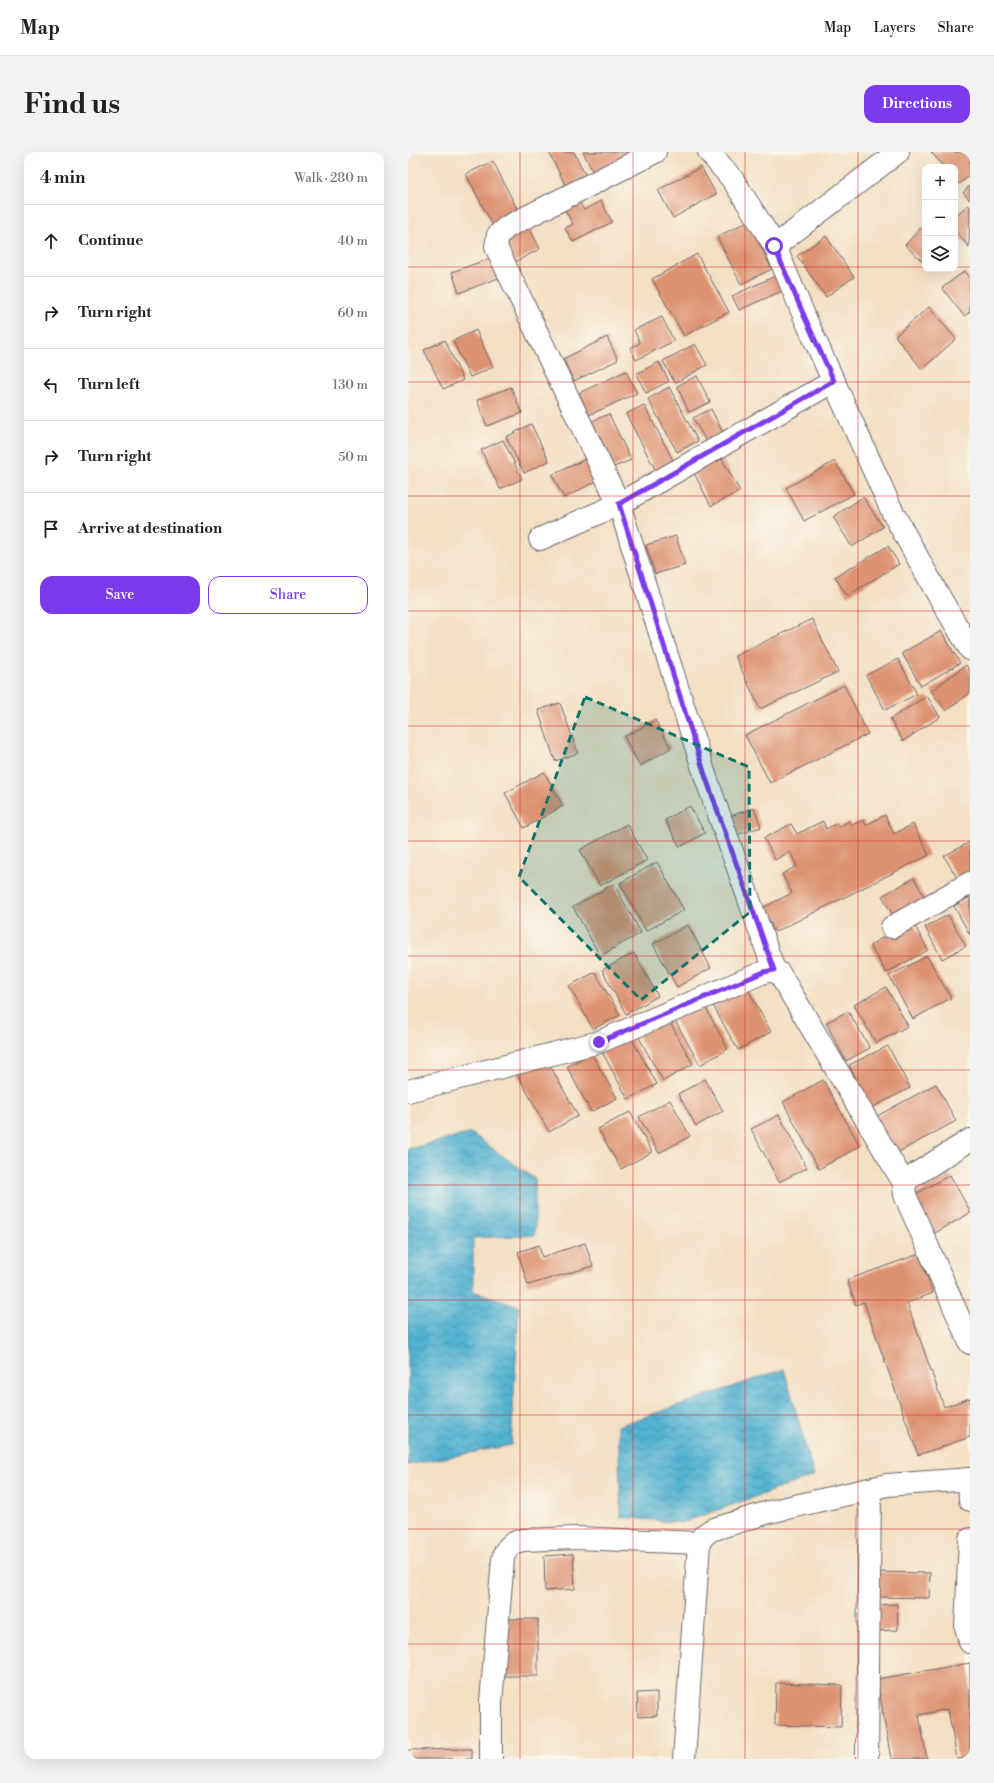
<!DOCTYPE html>
<html lang="en">
<head>
<meta charset="utf-8">
<style>
  :root { --surface:#fff; --page:#f2f2f2; --text:#202124; --muted:#757577; --line:#e0e0e0; --accent:#7c3aed }
  body { margin:0; font-family:"Libre Bodoni",serif; background:var(--page); color:var(--text) }
  .controls { position:absolute; right:12px; top:12px; display:grid; overflow:hidden; border-radius:8px; box-shadow:0 4px 16px #0002 }
  .controls button { width:36px; height:36px; display:grid; place-items:center; padding:0; border:0; border-bottom:1px solid var(--line); background:var(--surface); color:var(--text); font:20px sans-serif }
  .stop { position:absolute; width:12px; height:12px; margin:-9px; border:3px solid #7c3aed; border-radius:50%; background:#fff }
  .stop.end { background:#7c3aed; border-color:#fff; box-shadow:0 1px 4px #0008 }
  .list { margin:0; padding:0; list-style:none }
  h2 { display:flex; justify-content:space-between; align-items:center; height:52px; margin:0; padding:0 16px; font-size:17px }
  h2 small { font-size:13px; font-weight:400; color:var(--muted) }
  .list li { display:grid; grid-template-columns:26px 1fr auto; gap:12px; align-items:center; box-sizing:border-box; height:72px; padding:0 16px; border-top:1px solid var(--line) }
  .list b { display:block; font-size:15px; white-space:nowrap }
  .list em { font-size:13px; font-style:normal; color:var(--muted) }
  .actions { display:flex; gap:8px; padding:12px 16px }
  .actions a { flex:1; padding:9px 0; border:1px solid var(--accent); border-radius:12px; text-align:center; font-size:14px; color:var(--accent) }
  .actions .main { background:var(--accent); color:#fff }
  .icon { flex:none; width:22px; height:22px; fill:none; stroke:currentColor; stroke-width:2; stroke-linecap:round; stroke-linejoin:round }
  .map { position:relative; flex:none; width:562px; height:1607px; overflow:hidden; border-radius:12px }
  header { display:flex; align-items:center; gap:24px; box-sizing:border-box; height:56px; padding:0 20px; background:var(--surface); border-bottom:1px solid var(--line) }
  header strong { font-size:19px }
  nav { display:flex; gap:22px; margin-inline-start:auto; font-size:14px }
  .intro { display:flex; align-items:center; justify-content:space-between; box-sizing:border-box; height:96px; padding:0 24px }
  h1 { margin:0; font-size:28px }
  .button { padding:10px 18px; border-radius:12px; background:var(--accent); color:#fff; font-size:14px; font-weight:700 }
  main { display:flex; gap:24px; padding:0 24px }
  aside { flex:1; background:var(--surface); border-radius:12px; box-shadow:0 4px 16px #0002 }
  .map>svg:first-child { display:block }
  .water { fill:url(#water-waves); stroke:#3a6a86 }
  .building { fill:#dd9271 }
  .lines { fill:none; stroke-linecap:round; stroke-linejoin:round }
  .street-casing { stroke:#6b646a; stroke-width:24 }
  .street { stroke:#fff; stroke-width:22 }
  .route { stroke:#7c3aed; stroke-width:5 }
  .marked { fill:#0f766e; fill-opacity:0.2; stroke:#0f766e; stroke-width:3; stroke-dasharray:8 5; stroke-linejoin:round }
  .grid { fill:none; stroke:#d62828; stroke-width:1; stroke-opacity:0.55 }
</style>
</head>
<body>
<header>
<strong>Map</strong>
<nav><a>Map</a><a>Layers</a><a>Share</a></nav>
</header>
<div class="intro"><h1>Find us</h1><a class="button">Directions</a></div>
<main>
<aside>
<h2>4 min<small>Walk · 280 m</small></h2>
<ul class="list">
<li><svg class="icon" aria-label="ahead" viewBox="0 0 24 24"><path d="M12 20V5M6 11l6-6 6 6"/></svg><div><b>Continue</b></div><em>40 m</em></li>
<li><svg class="icon" aria-label="right" viewBox="0 0 24 24"><path d="M7 20v-9h11M14 6l5 5-5 5"/></svg><div><b>Turn right</b></div><em>60 m</em></li>
<li><svg class="icon" aria-label="left" viewBox="0 0 24 24"><path d="M17 20v-9H6M10 6l-5 5 5 5"/></svg><div><b>Turn left</b></div><em>130 m</em></li>
<li><svg class="icon" aria-label="right" viewBox="0 0 24 24"><path d="M7 20v-9h11M14 6l5 5-5 5"/></svg><div><b>Turn right</b></div><em>50 m</em></li>
<li><svg class="icon" aria-label="arrive" viewBox="0 0 24 24"><path d="M6 21V4h12l-3 4 3 4H6"/></svg><div><b>Arrive at destination</b></div></li>
</ul>
<div class="actions"><a class="main">Save</a><a>Share</a></div>
</aside>
<div class="map">
<svg width="562" height="1607" viewBox="0 0 562 1607">
  <defs>
    <pattern id="water-waves" width="16" height="10" patternUnits="userSpaceOnUse"><rect width="16" height="10" fill="#52b2d1"/><path d="M0 5q4-4 8 0t8 0" fill="none" stroke="#4490ab"/></pattern>
  </defs>
  <rect width="100%" height="100%" fill="#fbf7ec"/>
  <filter id="ink" filterUnits="userSpaceOnUse"><feTurbulence type="fractalNoise" baseFrequency=".025" numOctaves="2"/><feDisplacementMap in="SourceGraphic" scale="8" xChannelSelector="R" yChannelSelector="G"/><feConvolveMatrix kernelMatrix="1 2 1 2 8 2 1 2 1" color-interpolation-filters="sRGB"/></filter>
  <filter id="wash" filterUnits="userSpaceOnUse"><feTurbulence type="fractalNoise" baseFrequency=".012" numOctaves="4" result="noise"/><feDisplacementMap in="SourceGraphic" scale="16" xChannelSelector="R" yChannelSelector="G"/><feGaussianBlur stdDeviation="0.9" result="paint"/><feColorMatrix in="noise" values="0 0 0 0 0 0 0 0 0 0 0 0 0 0 0 0 0 1.4 0 .05"/><feComposite in="paint" operator="in"/></filter>
  <g filter="url(#wash)">
    <rect width="100%" height="100%" fill="#f3dfc2"/>
    <g class="water">
      <path d="M63,981L127,1027V1083L65,1086V1139L111,1154L103,1293L0,1313V997Z"/>
      <path d="M376,1217L406,1324L273,1371L213,1365L210,1274Z"/>
    </g>
    <g id="blocks">
      <g class="building">
        <path d="M141,0H166L182,32L162,43Z"/>
        <path d="M175,0H234L187,24Z"/>
        <path d="M523,0H562V23L551,32L547,28V15H536Z"/>
        <path d="M85,9L112,63L86,76L58,22Z"/>
        <path d="M293,15L308,42L265,66L250,38Z"/>
        <path d="M562,33V48L555,41Z"/>
        <path d="M193,49L204,70L165,90L157,76L165,72L157,58L172,51L176,58Z"/>
        <path d="M560,53L562,55L561,95L547,79V64Z"/>
        <path d="M340,69L364,117L333,132L309,85Z"/>
        <path d="M120,73L132,97L105,111L93,87Z"/>
        <path d="M515,74L517,76V112L497,93Z"/>
        <path d="M418,84L446,125L418,145L389,104Z"/>
        <path d="M289,102L321,160L276,184L244,127Z"/>
        <path d="M86,105L93,125L51,141L44,120Z"/>
        <path d="M557,119L562,126V160L556,164L534,136Z"/>
        <path d="M367,124L374,139L331,158L324,144Z"/>
        <path d="M521,155L548,187L514,217L487,184Z"/>
        <path d="M254,165L266,189L228,208L222,196L232,191L226,178Z"/>
        <path d="M68,178L85,215L62,225L45,189Z"/>
        <path d="M199,185L210,208L166,229L155,207Z"/>
        <path d="M37,188L55,228L35,237L16,198Z"/>
        <path d="M287,192L299,213L267,231L255,209Z"/>
        <path d="M251,210L261,229L238,241L228,222Z"/>
        <path d="M218,219L229,241L181,263L171,241Z"/>
        <path d="M289,224L302,250L281,260L269,234Z"/>
        <path d="M103,235L114,261L79,274L69,248Z"/>
        <path d="M261,235L290,289L269,300L240,247Z"/>
        <path d="M236,253L266,310L248,319L218,262Z"/>
        <path d="M303,257L315,281L298,289L285,266Z"/>
        <path d="M201,262L223,308L206,315L184,269Z"/>
        <path d="M123,272L141,309L116,321L98,285Z"/>
        <path d="M95,288L114,327L92,337L73,298Z"/>
        <path d="M180,306L191,328L156,346L144,323Z"/>
        <path d="M314,307L332,339L303,354L286,321Z"/>
        <path d="M427,309L446,342L396,369L378,336Z"/>
        <path d="M455,345L475,375L444,395L425,365Z"/>
        <path d="M268,384L277,413L247,422L238,393Z"/>
        <path d="M480,394L491,412L439,444L427,425Z"/>
        <path d="M404,467L430,520L352,557L327,504Z"/>
        <path d="M533,479L552,511L513,534L494,501Z"/>
        <path d="M490,507L509,542L477,558L458,523Z"/>
        <path d="M558,513L562,519V541L538,559L523,539Z"/>
        <path d="M436,533L460,582L362,631L337,583Z"/>
        <path d="M519,544L532,565L495,589L482,567Z"/>
        <path d="M152,551L170,601L147,609L130,558Z"/>
        <path d="M247,568L263,596L232,614L216,585Z"/>
        <path d="M136,620L155,654L116,676L97,641Z"/>
        <path d="M282,654L297,681L272,695L257,668Z"/>
        <path d="M346,656L353,675L322,685L316,666Z"/>
        <path d="M477,663L486,682L505,672L521,703L367,780L354,756L384,741L374,722L389,714L382,700L367,708L356,686L383,672L389,682L415,669L418,677L429,671L431,675L441,669L444,673L455,668L458,673Z"/>
        <path d="M219,672L239,708L192,734L172,698Z"/>
        <path d="M562,690V723L551,729L536,704Z"/>
        <path d="M249,710L276,758L238,779L212,731Z"/>
        <path d="M506,726L520,751L488,769L474,744Z"/>
        <path d="M206,732L233,781L192,804L165,755Z"/>
        <path d="M562,745V783L546,754Z"/>
        <path d="M540,763L558,794L534,807L517,775Z"/>
        <path d="M504,769L520,798L478,821L462,793Z"/>
        <path d="M280,773L303,816L269,835L245,792Z"/>
        <path d="M226,801L250,844L218,862L194,818Z"/>
        <path d="M519,804L543,846L505,867L481,824Z"/>
        <path d="M187,820L212,863L185,877L161,834Z"/>
        <path d="M337,832L363,880L330,898L303,850Z"/>
        <path d="M478,835L500,874L468,891L446,853Z"/>
        <path d="M295,851L320,897L292,913L266,867Z"/>
        <path d="M440,859L462,896L438,909L418,871Z"/>
        <path d="M260,867L285,912L255,929L230,884Z"/>
        <path d="M222,884L249,932L220,947L194,900Z"/>
        <path d="M480,894L502,936L463,956L441,913Z"/>
        <path d="M183,901L209,946L183,960L159,915Z"/>
        <path d="M138,906L170,964L141,980L109,922Z"/>
        <path d="M297,927L315,959L288,974L270,942Z"/>
        <path d="M415,928L452,994L411,1017L375,950Z"/>
        <path d="M528,932L548,969L489,1001L469,964Z"/>
        <path d="M262,948L282,984L251,1001L231,965Z"/>
        <path d="M222,960L244,1000L213,1017L190,977Z"/>
        <path d="M371,963L399,1016L371,1030L343,977Z"/>
        <path d="M542,1023L562,1059V1061L527,1081L506,1043Z"/>
        <path d="M177,1091L185,1114L120,1133L110,1100L131,1093L134,1105Z"/>
        <path d="M511,1102L525,1141L499,1151L536,1255L562,1246V1285L510,1303L456,1150L448,1153L439,1128Z"/>
        <path d="M165,1402L167,1437L137,1439L136,1404Z"/>
        <path d="M469,1420L522,1421L521,1446L468,1445Z"/>
        <path d="M489,1452L490,1478L469,1479L468,1453Z"/>
        <rect x="97" y="1467" width="33" height="57"/>
        <path d="M562,1511V1607H549L540,1557L511,1563L519,1607H483L469,1527Z"/>
        <path d="M368,1531L434,1533L433,1575L367,1573Z"/>
        <path d="M249,1540V1564L230,1565L229,1541Z"/>
        <path d="M64,1597V1607H0V1598Z"/>
      </g>
    </g>
  </g>
  <g filter="url(#ink)">
    <use href="#blocks" fill-opacity="0" stroke="#6b646a" stroke-width="1"/>
    <g class="lines">
      <g class="street-casing">
        <g id="street">
          <path d="M247,0L99,75L90,83L88,95L211,352L298,626L366,818"/>
          <path d="M301,0L325,28L367,94L397,166L485,361L528,439L562,497"/>
          <path d="M367,94L490,0"/>
          <path d="M132,387L211,352L426,229"/>
          <path d="M484,775L562,731"/>
          <path d="M0,939L191,890L356,820L366,818L371,821L496,1031"/>
          <path d="M562,988L500,1027L496,1034L497,1043L562,1191"/>
          <path d="M561,1327L562,1348"/>
          <path d="M562,1387L558,1475L562,1490"/>
          <path d="M83,1607V1550L95,1407C97,1395 104,1391 114,1388L168,1386L291,1391"/>
          <path d="M276,1607L291,1391L295,1384L303,1378L361,1360L479,1333L562,1327"/>
          <path d="M459,1607L462,1337"/>
        </g>
      </g>
      <use href="#street" class="street"/>
    </g>
  </g>
  <g class="lines" filter="url(#ink)">
    <path class="route" d="M191,890L356,820L366,818L298,626L211,352L426,229L397,166L366,94"/>
  </g>
  <path class="marked" d="M177,545L341,615L342,760L233,848L111,725Z"/>
  <path class="grid" d="M112,0V1607M225,0V1607M337,0V1607M450,0V1607M0,115H517M547,115H562M0,230H562M0,344H562M0,459H562M0,574H562M0,689H562M0,804H562M0,918H562M0,1033H562M0,1148H562M0,1263H562M0,1377H562M0,1492H562"/>
</svg>
<div class="controls">
<button>+</button>
<button>−</button>
<button><svg class="icon" aria-label="layers" viewBox="0 0 24 24"><path d="M12 4l9 5-9 5-9-5zM3 14l9 5 9-5"/></svg></button>
</div>
<div class="stop" style="left:366px;top:94px"></div>
<div class="stop end" style="left:191px;top:890px"></div>
</div>
</main>
</body>
</html>
